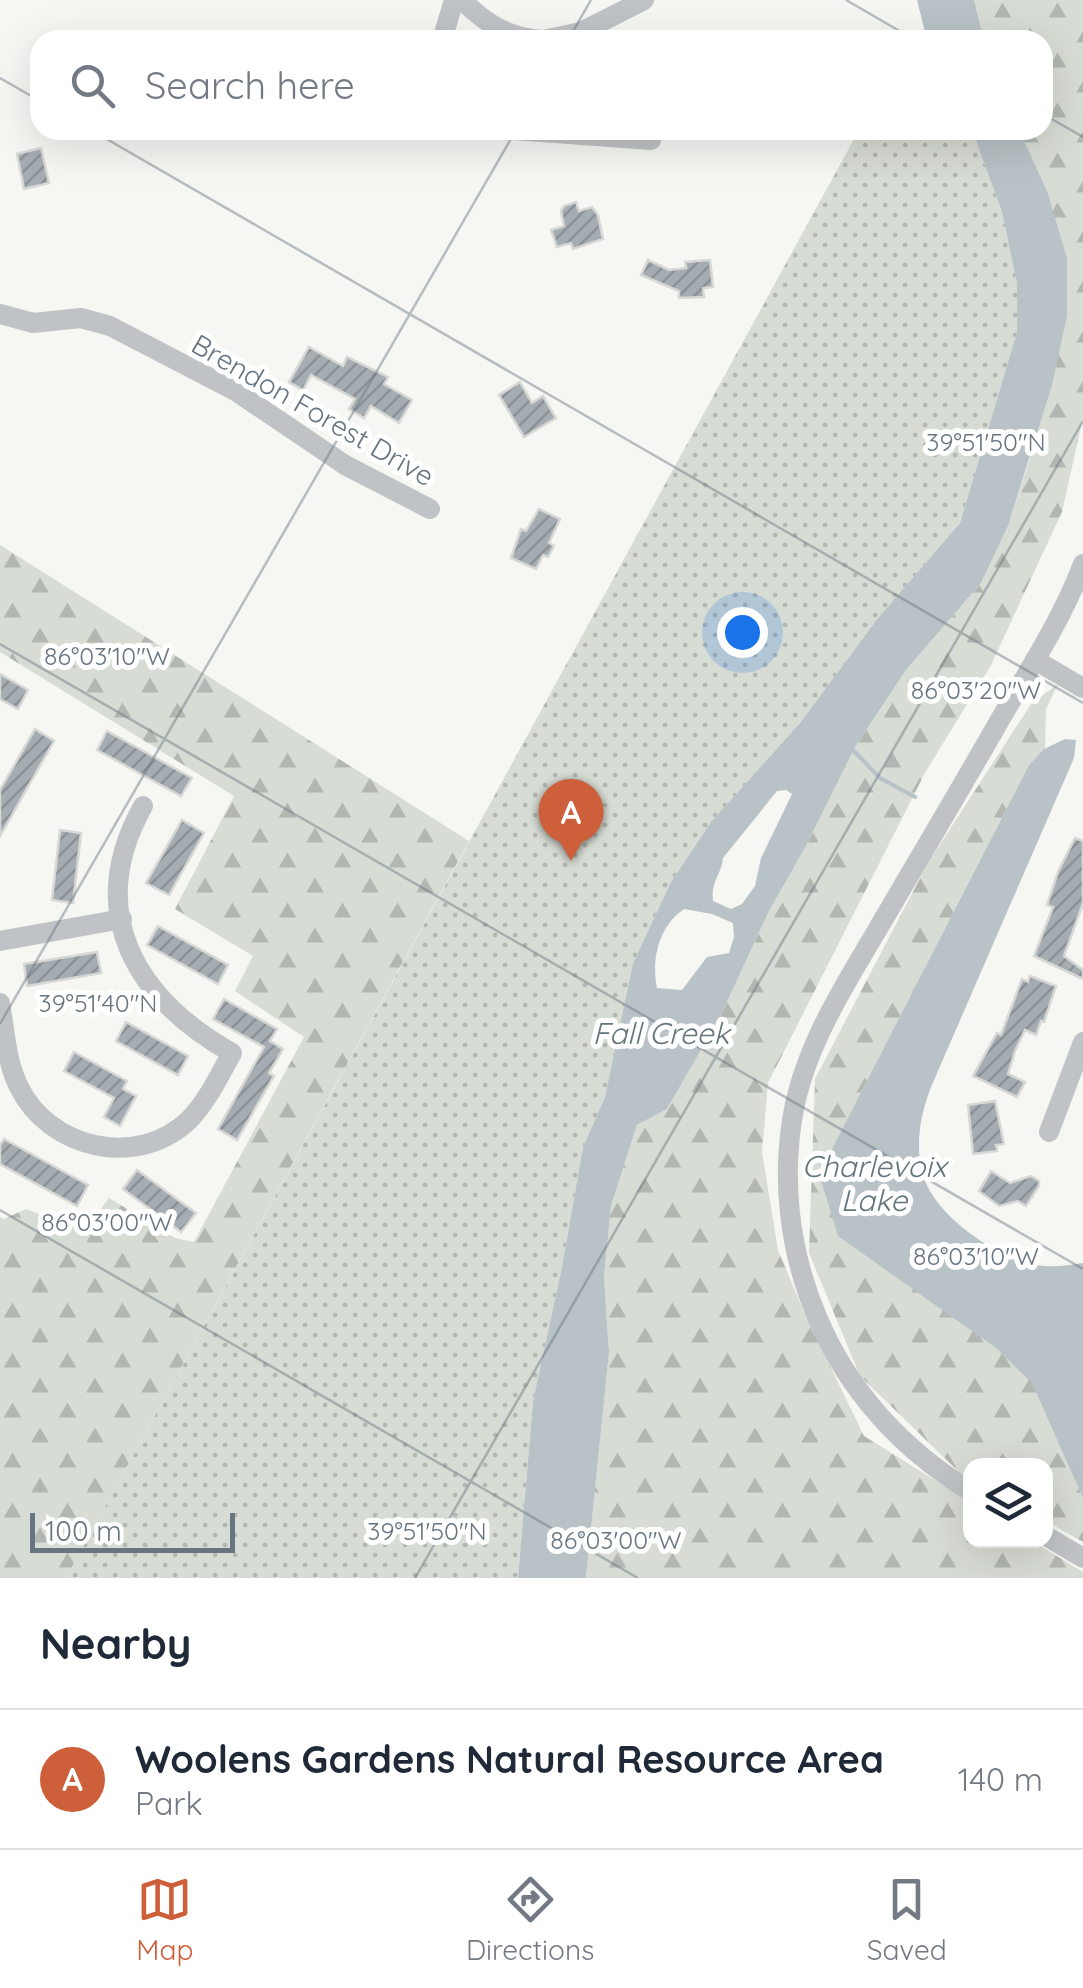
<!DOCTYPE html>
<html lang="en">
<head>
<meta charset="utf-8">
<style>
  :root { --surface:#fff; --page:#f2f2f3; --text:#1f2937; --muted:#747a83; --line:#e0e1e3; --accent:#cd5f3b }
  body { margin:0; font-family:Quicksand,sans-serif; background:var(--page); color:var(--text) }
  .controls { position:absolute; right:30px; bottom:30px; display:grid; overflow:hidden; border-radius:20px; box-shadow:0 10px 40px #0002 }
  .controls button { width:90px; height:90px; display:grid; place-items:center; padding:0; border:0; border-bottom:2px solid var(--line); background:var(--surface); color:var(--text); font:50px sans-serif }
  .scale { position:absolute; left:30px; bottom:25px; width:205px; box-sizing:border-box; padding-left:10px; border:5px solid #687580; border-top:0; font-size:28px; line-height:35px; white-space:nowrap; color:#687580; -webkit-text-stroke:8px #fff; paint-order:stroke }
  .you { position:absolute; left:742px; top:632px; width:35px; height:35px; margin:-25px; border:8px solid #fff; border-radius:50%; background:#1a73e8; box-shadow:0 0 0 15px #1a73e833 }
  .badge { display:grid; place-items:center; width:65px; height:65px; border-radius:50%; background:var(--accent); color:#fff; font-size:32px; font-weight:700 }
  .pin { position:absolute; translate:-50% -82px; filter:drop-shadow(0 2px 5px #0008) }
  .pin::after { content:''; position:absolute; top:52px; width:35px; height:30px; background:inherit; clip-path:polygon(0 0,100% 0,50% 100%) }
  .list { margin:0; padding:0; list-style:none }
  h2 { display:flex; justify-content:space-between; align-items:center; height:130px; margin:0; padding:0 40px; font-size:42px }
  h2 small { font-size:32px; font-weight:400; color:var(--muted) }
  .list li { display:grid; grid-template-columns:65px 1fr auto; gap:30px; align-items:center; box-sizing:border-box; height:140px; padding:0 40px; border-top:2px solid var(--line) }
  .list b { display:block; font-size:38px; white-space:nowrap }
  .list p { margin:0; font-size:32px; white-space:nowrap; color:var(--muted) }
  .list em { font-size:32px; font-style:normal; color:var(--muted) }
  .icon { flex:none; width:55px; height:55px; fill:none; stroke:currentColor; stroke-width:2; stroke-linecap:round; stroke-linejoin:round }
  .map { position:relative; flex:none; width:1083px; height:1578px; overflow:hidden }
  .search { position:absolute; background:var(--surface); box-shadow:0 10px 40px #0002; left:30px; right:30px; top:30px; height:110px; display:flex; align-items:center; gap:25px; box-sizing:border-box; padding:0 35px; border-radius:30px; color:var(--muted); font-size:38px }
  .sheet { height:270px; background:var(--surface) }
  nav { display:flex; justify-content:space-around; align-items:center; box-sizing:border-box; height:140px; border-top:2px solid var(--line); background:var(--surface); font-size:28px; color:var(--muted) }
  nav a { display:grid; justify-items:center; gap:5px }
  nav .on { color:var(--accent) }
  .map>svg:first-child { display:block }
  .forest { fill:url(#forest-firs) }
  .park { fill:url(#park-dots) }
  .water { fill:#b9c2c6; fill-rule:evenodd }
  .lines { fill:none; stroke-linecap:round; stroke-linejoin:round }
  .stream { stroke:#b9c2c6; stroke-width:4 }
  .building { fill:url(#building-hatch); stroke:#d7d7d5; stroke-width:2.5 }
  .minor { stroke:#bfc3c6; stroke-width:20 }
  .ticks { fill:none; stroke:#687580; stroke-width:2.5; stroke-opacity:0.45 }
  .labels { text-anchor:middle; stroke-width:10; stroke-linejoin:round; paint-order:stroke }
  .street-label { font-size:28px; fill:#687580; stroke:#fff }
  .water-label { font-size:30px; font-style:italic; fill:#64767c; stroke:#fff }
  .ticks-label { font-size:25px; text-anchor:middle; fill:#687580; stroke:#fff; stroke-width:10; stroke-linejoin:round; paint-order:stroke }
</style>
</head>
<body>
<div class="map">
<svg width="1083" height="1578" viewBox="0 0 1083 1578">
  <defs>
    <pattern id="forest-firs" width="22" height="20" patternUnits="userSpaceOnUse" patternTransform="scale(2.5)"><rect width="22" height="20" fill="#d7dcd4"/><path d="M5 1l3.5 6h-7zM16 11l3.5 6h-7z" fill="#b2b7b1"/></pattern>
    <pattern id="park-dots" width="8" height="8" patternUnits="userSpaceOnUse" patternTransform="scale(2.5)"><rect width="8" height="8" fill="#d7dcd4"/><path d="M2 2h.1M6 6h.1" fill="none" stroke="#b2b7b1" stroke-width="1.8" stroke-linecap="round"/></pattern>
    <pattern id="building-hatch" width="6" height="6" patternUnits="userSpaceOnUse" patternTransform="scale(2.5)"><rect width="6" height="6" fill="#a6adb2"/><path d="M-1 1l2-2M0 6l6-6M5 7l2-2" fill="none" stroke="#8b9196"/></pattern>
  </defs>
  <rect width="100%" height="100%" fill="#f6f6f3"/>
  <g class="forest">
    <path d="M974,0H1083V418L1062,512L990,667L926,771L768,1083L762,1152L778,1250L804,1312L864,1436L970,1502V1540L1032,1541L1083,1572V1578H586L609,1352L604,1278L611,1206L637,1125L667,1109L721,1015L769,911L806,846L855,747L906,670L981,583L1008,526L1030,458L1032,160L1019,130H1043V40H984Z"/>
    <path d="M0,545L469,841L66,1578H0V1217L4,1219L26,1209L84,1231L109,1198L175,1238L194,1242L304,1037L235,991L253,956L175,909L234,796L0,652Z"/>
    <path d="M1058,684L1046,709L1045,748L1029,765L819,1174L945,1311L996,1348L1033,1383L1083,1498V1542L1046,1521V1466H970V1479L960,1473L860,1376L809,1253L815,1079L928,863L1031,704Z"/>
  </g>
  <path class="park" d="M859,130H972L1002,212L1017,284V332L960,523L878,618L800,723L711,822L671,882L633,963L605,1097L583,1147L562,1267L533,1401L518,1578H66Z"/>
  <g class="water">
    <path d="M917,0H974L984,40H927Z"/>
    <path d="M972,130H1019L1047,191L1067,258V316L1052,385L1008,526L981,583L906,670L855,747L806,846L769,911L721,1015L667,1109L637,1125L611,1206L604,1278L609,1352L586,1578H518L533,1401L562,1267L583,1147L605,1097L633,963L671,882L711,822L800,723L878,618L960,523L1017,332V284L1002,212ZM786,790L792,794L761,858L755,886L742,904L731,909L713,901C711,880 721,876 723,858L777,791ZM684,909L712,914L733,923L734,937L729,953L707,957L682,990L657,988C651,959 659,926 684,909Z"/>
    <path d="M1065,739L1076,740L1074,758L931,1087C920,1116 914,1147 924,1178C937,1218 1003,1263 1044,1266C1057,1267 1071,1265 1083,1263V1498L1032,1383L996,1348L838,1236L819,1174L1029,765L1044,749Z"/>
  </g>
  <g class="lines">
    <path class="stream" d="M852,749L880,778L915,797"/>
  </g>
  <g class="building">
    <path d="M41,148L49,183L24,189L17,154Z"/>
    <path d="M576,202L579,211L592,207L598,215L603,239L573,249L571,243L557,247L551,230L564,226L561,211L564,206Z"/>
    <path d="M648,260L669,270L686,268L685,262L710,260L713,287L703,288L704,297L679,298V291L641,275Z"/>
    <path d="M309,347L343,366L347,357L388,377L384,384L412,400L399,423L371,406L364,418L349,409L355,399L311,375L303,390L289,382Z"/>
    <path d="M520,382L532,403L543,396L556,418L524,437L499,395Z"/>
    <path d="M539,509L560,519L549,543L554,546L548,557L543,555L536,569L511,558L521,529L526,531Z"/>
    <path d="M0,674L28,690L18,709L0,699Z"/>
    <path d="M35,729L54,741L0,836V790Z"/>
    <path d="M107,731L192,778L181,796L97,750Z"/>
    <path d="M182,820L204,833L169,895L146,883Z"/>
    <path d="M60,830L81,833L73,903L52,900Z"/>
    <path d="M1075,838L1083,841V903L1064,956L1083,970V979L1034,956L1053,907L1047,905L1058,872Z"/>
    <path d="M158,926L228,965L218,984L147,945Z"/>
    <path d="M97,952L101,973L27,986L24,964Z"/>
    <path d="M1030,976L1056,986L1044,1022L1041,1021L1036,1035L1025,1030L1015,1051L1008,1074L1025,1082L1017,1097L973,1076L997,1033L1001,1035L1022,979L1028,982Z"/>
    <path d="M224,999L277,1029L270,1041L283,1049L269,1073L274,1076L237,1140L218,1129L264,1047L213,1019Z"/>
    <path d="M126,1022L188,1056L178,1075L116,1041Z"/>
    <path d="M74,1052L127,1081L123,1089L136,1096L120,1126L104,1117L114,1098L64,1071Z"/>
    <path d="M995,1101L1004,1144L996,1145L997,1151L973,1154L968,1105Z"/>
    <path d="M4,1139L88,1185L77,1206L0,1164V1145Z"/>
    <path d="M137,1170L196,1213L181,1232L123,1189Z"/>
    <path d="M991,1171L1010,1183L1031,1176L1039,1181V1186L1026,1206L1018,1201L999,1206L979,1191Z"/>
  </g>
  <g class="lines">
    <g class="minor">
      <path d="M462,0C485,23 508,38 542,40"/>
      <path d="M442,40L454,0"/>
      <path d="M543,40L581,32L644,0"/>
      <path d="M513,130L651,140"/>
      <path d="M0,314L33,323L81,318L110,326L237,392L345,465L430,509"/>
      <path d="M1035,660L1083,688"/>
      <path d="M0,941L122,919"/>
      <path d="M0,1003C5,1030 6,1062 19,1087C49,1149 138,1170 190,1119C208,1100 219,1076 232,1053C135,998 84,912 143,806"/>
      <path d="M1049,1132L1083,1042"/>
      <path d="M970,1491C903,1450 849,1392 818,1319C789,1252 780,1176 795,1104C809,1040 846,983 879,927C920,857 961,788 1001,718C1030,668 1062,619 1083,564"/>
      <path d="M1046,1536L1083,1558"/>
    </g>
  </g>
  <path class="ticks" d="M846,0L915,40M568,40L591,0M0,78L40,101M1043,114L1083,137M91,130L1083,703M0,644L1083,1269M0,1024L516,130M0,1210L638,1578M415,1578L1083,421"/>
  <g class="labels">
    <g class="street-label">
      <text transform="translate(313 410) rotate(30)" y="10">Brendon Forest Drive</text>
    </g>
    <g class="water-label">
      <text x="661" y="1044">Fall Creek</text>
      <text x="874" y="1177">Charlevoix<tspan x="874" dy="34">Lake</tspan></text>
    </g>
  </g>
  <g class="ticks-label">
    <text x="986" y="451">39°51'50"N</text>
    <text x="107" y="665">86°03'10"W</text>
    <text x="976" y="699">86°03'20"W</text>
    <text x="98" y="1012">39°51'40"N</text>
    <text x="107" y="1231">86°03'00"W</text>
    <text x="976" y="1265">86°03'10"W</text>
    <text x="427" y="1540">39°51'50"N</text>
    <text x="616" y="1549">86°03'00"W</text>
  </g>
</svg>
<div class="controls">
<button><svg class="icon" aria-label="layers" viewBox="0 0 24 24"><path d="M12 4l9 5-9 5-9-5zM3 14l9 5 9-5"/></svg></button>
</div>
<div class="scale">100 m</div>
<div class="you"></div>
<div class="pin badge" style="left:571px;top:861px">A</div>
<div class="search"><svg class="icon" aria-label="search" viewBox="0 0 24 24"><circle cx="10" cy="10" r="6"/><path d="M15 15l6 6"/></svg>Search here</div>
</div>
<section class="sheet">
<h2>Nearby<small></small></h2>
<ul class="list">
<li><span class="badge">A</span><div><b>Woolens Gardens Natural Resource Area</b><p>Park</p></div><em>140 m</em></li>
</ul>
</section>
<nav>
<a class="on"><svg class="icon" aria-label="map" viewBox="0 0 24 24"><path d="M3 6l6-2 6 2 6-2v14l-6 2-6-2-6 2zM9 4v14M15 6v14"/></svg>Map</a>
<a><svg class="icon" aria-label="directions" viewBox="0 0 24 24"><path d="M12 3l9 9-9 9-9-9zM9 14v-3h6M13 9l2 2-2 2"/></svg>Directions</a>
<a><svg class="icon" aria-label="saved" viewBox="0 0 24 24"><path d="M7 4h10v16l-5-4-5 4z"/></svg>Saved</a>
</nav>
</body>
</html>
